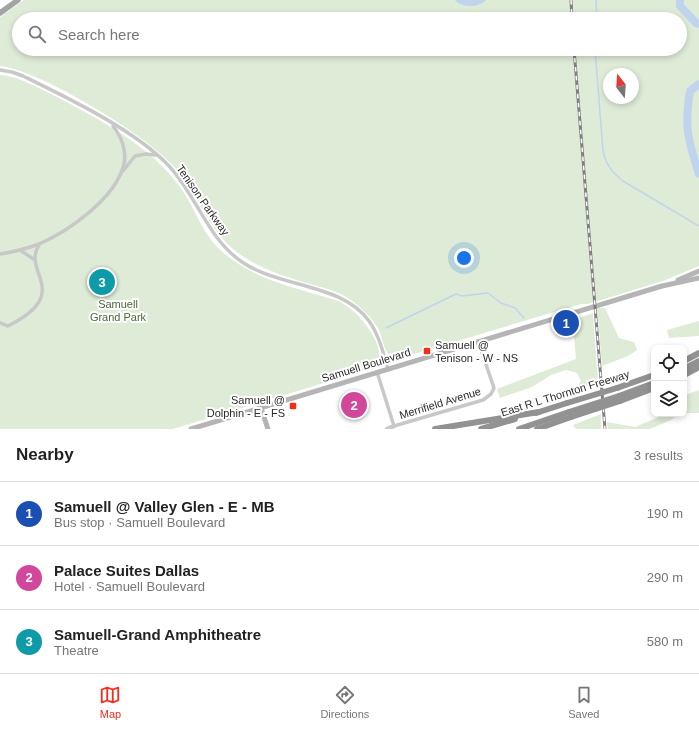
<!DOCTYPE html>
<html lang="en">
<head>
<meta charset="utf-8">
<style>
  :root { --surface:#fff; --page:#f2f2f2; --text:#222; --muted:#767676; --line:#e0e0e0; --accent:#f42d1b }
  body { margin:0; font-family:Helvetica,sans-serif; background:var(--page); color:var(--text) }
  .controls { position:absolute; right:12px; bottom:12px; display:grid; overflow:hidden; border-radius:8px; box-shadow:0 2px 6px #0003 }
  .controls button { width:36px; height:36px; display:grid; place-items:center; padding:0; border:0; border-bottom:1px solid var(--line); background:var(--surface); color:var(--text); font:20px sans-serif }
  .compass { position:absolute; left:603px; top:68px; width:36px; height:36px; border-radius:50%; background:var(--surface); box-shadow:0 2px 6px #0003; rotate:343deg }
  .you { position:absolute; left:464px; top:258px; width:14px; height:14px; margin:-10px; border:3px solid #fff; border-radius:50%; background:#1a73e8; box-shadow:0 0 0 6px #1a73e833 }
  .badge { display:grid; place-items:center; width:26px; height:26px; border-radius:50%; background:var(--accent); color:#fff; font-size:13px; font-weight:700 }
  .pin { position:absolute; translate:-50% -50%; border:2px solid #fff; box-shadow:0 1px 4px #0006 }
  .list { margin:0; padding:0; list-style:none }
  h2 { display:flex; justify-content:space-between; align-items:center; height:52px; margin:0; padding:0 16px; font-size:17px }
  h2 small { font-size:13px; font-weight:400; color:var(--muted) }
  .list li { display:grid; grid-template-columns:26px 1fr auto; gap:12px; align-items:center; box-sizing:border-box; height:64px; padding:0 16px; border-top:1px solid var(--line) }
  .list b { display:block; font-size:15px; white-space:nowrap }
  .list p { margin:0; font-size:13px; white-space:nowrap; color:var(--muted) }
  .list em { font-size:13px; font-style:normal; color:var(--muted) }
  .icon { flex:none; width:22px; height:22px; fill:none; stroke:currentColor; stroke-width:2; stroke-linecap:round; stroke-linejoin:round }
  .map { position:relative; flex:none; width:699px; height:429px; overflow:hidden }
  .search { position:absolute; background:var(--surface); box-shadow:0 2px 6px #0003; left:12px; right:12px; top:12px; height:44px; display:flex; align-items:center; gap:10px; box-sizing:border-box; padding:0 14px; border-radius:22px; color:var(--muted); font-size:15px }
  .sheet { height:244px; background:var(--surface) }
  nav { display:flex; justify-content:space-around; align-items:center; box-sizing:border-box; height:56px; border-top:1px solid var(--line); background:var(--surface); font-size:11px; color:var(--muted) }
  nav a { display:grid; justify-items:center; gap:2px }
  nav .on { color:var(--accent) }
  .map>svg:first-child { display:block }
  .green { fill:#deebd7; fill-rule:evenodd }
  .water { fill:#c0d5ed }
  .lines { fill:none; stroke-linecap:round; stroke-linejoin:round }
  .stream { stroke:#c0d5ed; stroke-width:1.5 }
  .river { stroke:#c0d5ed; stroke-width:8 }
  .minor { stroke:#c8c8c8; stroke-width:3.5 }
  .tertiary { stroke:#c8c8c8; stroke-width:4.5 }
  .secondary { stroke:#b5b5b5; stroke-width:5 }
  .primary { stroke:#a3a3a3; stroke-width:5.5 }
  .motorway { stroke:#929292; stroke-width:6 }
  .rail-casing { stroke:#808080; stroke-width:3 }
  .rail { stroke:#fff; stroke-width:1.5; stroke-dasharray:4.5; stroke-linecap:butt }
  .motorway-bridge { stroke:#929292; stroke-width:6 }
  .poi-dot { fill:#f42d1b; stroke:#fff; stroke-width:1.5 }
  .labels { text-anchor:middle; stroke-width:4; stroke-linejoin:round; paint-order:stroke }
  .street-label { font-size:11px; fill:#2b2b2b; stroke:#fff }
  .park-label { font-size:11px; fill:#466a36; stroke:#fff }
  .poi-label { font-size:11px; fill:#2b2b2b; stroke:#fff; text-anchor:start }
</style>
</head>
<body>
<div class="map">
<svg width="699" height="429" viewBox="0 0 699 429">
  <rect width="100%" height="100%" fill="#fff"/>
  <g class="green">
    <path d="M24,0H699V266L663,281L588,304H581L394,360C384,354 383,338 378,328C372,319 365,311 356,304C344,293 328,289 313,285C287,277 260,269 238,253C209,231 198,196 175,168C150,137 40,70 0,66V17ZM19,19H680V49H19ZM609,74H633V98H609Z"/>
    <path d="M0,75C18,76 37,87 53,95C97,118 150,145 180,187C196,209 203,237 225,254C257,281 300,289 339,301C358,311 384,341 379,363L373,368L173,429H0Z"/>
    <path d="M597,308H605L619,338L634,342L637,350L628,356L602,366Z"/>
    <path d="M593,313L598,384L565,394L577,387L581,381L577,373L566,370L551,375L532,387L500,398L497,389L576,359L573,325L558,329L557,326Z"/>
    <path d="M699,321V336L669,338L667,330Z"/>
    <path d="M699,390V413H684L685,395Z"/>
    <path d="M601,414V429H576L573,425Z"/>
    <path d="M666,414H680L671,420L650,429H608L607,422L635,427Z"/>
  </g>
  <path class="water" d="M455,0H486C478,8 462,8 455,0Z"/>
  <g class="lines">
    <g class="stream">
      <path d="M596,0L597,19"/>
      <path d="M595,49L603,151C606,165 612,172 623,181L699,226"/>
      <path d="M386,328L456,294L462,296L488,293L501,303L515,308L524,318"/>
    </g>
    <g class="river">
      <path d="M680,0V6L696,23L699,24"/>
      <path d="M699,84L690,91C684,127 688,140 699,174"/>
    </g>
    <g class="minor">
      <path d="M0,70L12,72L23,76C68,98 135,130 169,166C197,196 207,238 242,262C280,288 342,283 369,321C379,335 383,352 388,369"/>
      <path d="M123,171L135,156L146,154L155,155"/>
      <path d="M20,250L35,260"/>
      <path d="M0,254C13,252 26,249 39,244C69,231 116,198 124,164C127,151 121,136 113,126"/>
      <path d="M0,323L8,326C74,293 21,272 39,245"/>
      <path d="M377,372L394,426L483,400L491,394L494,388L478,341"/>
    </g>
    <path class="tertiary" d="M387,429L394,426"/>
    <g class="secondary">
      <path d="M678,280L699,271"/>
      <path d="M261,408L268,429"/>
      <path d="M191,429L662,286L699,278"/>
    </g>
    <path class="primary" d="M0,13L18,0"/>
    <g class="motorway">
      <path d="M684,361L699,353"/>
      <path d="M684,369L699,361"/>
      <path d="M684,375L699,367"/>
      <path d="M617,388L654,375"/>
      <path d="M619,396L654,383"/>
      <path d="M620,401L654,388"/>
      <path d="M536,413L567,403"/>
      <path d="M435,429L539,412"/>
      <path d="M481,429L515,419"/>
      <path d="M519,429L569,412"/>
      <path d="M537,429L571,417"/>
    </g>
    <g class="rail-casing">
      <g id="rail">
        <path d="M571,0L572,19"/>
        <path d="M574,49L605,429"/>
      </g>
    </g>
    <use href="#rail" class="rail"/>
    <g class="motorway-bridge">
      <path d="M567,403L617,388"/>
      <path d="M569,412L619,396"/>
      <path d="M571,417L620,401"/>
    </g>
  </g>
  <g class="poi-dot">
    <rect x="423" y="347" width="8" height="8" rx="2"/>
    <rect x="289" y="402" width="8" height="8" rx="2"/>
  </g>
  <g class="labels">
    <g class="street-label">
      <text transform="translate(203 200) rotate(55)" y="4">Tenison Parkway</text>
      <text transform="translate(366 365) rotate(-17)" y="4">Samuell Boulevard</text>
      <text transform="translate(565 393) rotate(-17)" y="4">East R L Thornton Freeway</text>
      <text transform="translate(440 403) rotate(-17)" y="4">Merrifield Avenue</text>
    </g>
    <g class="park-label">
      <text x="118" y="308">Samuell<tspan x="118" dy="13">Grand Park</tspan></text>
    </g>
    <g class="poi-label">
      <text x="435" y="349">Samuell @<tspan x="435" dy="13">Tenison - W - NS</tspan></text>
      <text x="285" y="404" text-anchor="end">Samuell @<tspan x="285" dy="13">Dolphin - E - FS</tspan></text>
    </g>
  </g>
</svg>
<div class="controls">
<button><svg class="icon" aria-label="locate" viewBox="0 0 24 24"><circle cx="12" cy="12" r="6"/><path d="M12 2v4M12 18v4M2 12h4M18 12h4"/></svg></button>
<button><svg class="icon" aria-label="layers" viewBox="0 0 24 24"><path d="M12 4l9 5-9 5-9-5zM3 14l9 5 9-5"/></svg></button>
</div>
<svg class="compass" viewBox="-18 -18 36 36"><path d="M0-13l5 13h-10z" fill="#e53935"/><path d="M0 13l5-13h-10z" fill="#767676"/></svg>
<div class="you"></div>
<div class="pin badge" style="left:566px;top:323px;background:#1a4fb4">1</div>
<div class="pin badge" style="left:354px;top:405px;background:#d1479c">2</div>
<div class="pin badge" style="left:102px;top:282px;background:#0f9aa8">3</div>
<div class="search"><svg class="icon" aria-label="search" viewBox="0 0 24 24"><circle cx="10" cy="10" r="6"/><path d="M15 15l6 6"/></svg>Search here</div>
</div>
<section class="sheet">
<h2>Nearby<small>3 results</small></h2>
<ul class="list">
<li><span class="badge" style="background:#1a4fb4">1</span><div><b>Samuell @ Valley Glen - E - MB</b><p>Bus stop · Samuell Boulevard</p></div><em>190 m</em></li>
<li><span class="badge" style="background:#d1479c">2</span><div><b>Palace Suites Dallas</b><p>Hotel · Samuell Boulevard</p></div><em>290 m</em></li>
<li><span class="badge" style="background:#0f9aa8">3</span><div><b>Samuell-Grand Amphitheatre</b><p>Theatre</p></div><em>580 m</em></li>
</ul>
</section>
<nav>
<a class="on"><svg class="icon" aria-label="map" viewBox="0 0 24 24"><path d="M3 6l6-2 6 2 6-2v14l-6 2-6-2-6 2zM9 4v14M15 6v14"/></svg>Map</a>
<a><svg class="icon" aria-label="directions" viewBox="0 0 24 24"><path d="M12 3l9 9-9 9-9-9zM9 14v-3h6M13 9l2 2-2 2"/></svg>Directions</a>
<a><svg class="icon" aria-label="saved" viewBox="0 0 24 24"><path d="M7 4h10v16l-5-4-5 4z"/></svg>Saved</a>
</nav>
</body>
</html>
